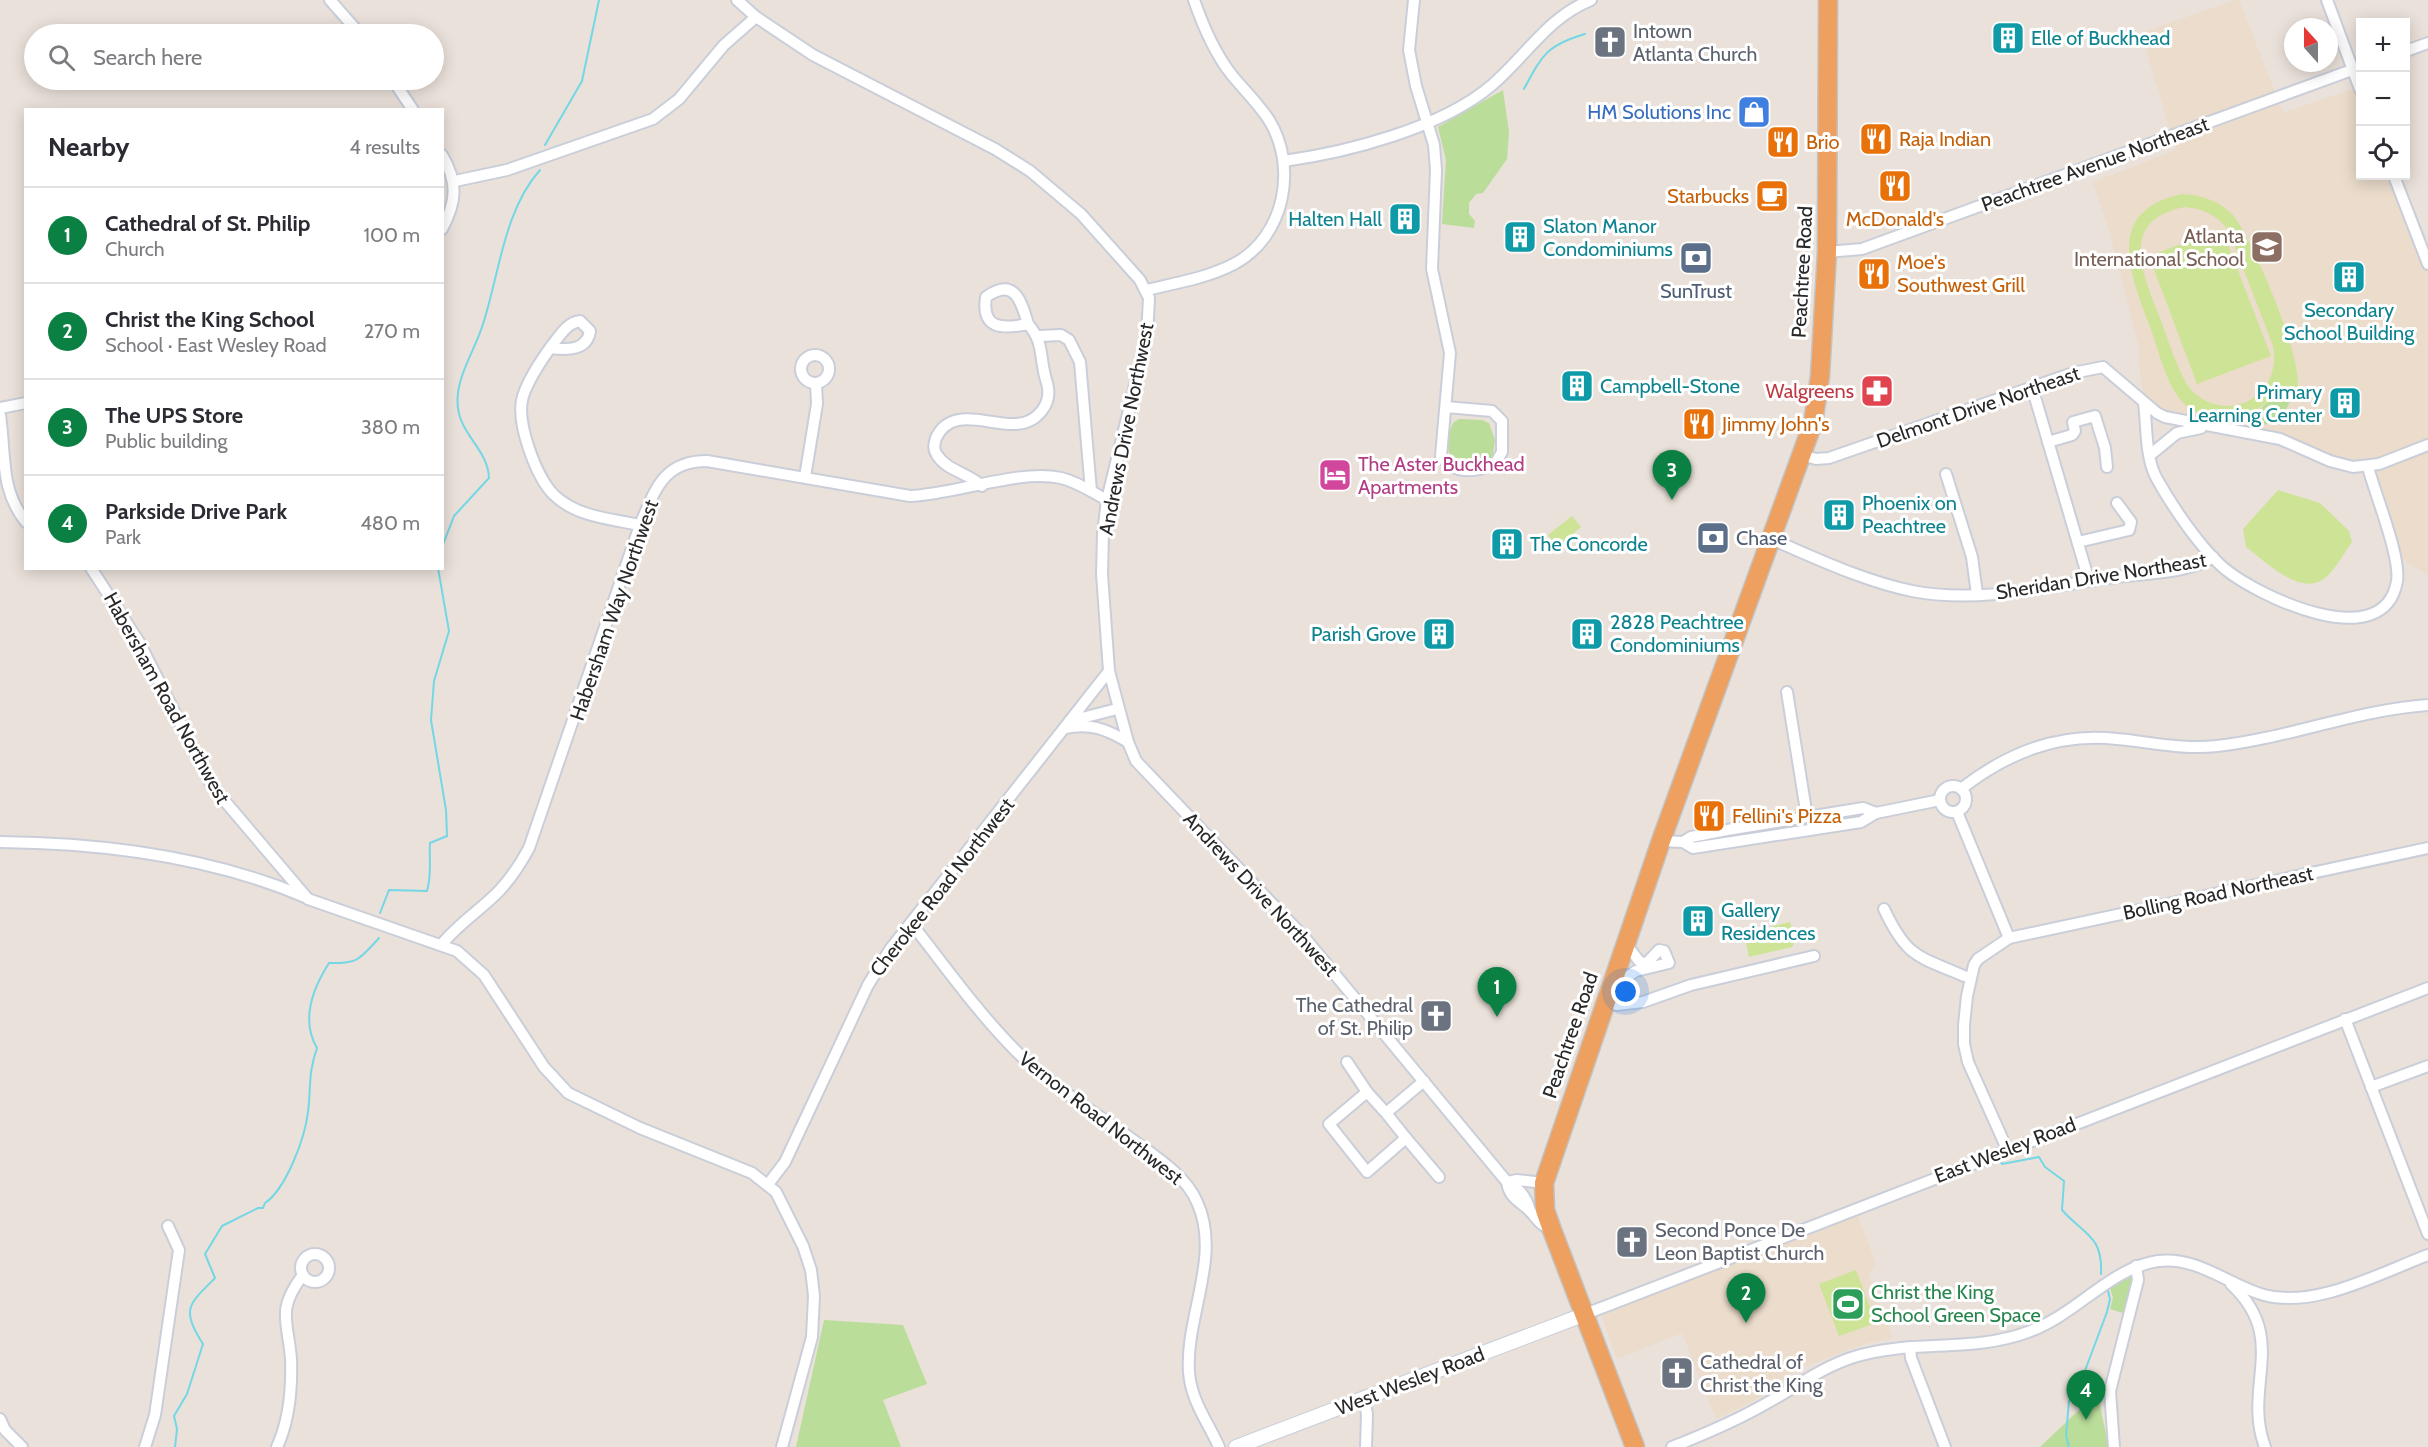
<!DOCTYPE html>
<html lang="en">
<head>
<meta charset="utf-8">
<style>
  :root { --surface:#fff; --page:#f7f7f7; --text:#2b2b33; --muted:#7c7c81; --line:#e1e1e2; --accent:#0b8043 }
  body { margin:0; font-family:Cabin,sans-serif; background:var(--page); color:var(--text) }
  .controls { position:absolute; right:18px; top:18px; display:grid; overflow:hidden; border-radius:0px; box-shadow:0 3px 15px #0003 }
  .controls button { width:54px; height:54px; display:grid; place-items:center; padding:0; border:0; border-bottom:2px solid var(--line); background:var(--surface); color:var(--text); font:30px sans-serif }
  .compass { position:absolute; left:2284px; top:18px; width:54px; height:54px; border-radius:50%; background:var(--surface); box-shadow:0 3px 15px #0003; rotate:339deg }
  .you { position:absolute; left:1626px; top:992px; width:21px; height:21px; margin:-15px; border:4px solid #fff; border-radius:50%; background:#1a73e8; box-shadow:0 0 0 9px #1a73e833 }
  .badge { display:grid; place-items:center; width:39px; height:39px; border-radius:50%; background:var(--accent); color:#fff; font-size:20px; font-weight:700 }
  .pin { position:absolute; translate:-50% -50px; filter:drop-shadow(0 2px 3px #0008) }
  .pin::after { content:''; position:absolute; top:32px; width:21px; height:18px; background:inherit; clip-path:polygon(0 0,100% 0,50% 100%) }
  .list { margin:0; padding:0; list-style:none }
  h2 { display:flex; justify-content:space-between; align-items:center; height:78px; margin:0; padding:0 24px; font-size:26px }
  h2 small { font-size:20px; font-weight:400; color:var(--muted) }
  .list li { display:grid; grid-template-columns:39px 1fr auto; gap:18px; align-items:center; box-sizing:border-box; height:96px; padding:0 24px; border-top:2px solid var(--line) }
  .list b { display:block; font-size:22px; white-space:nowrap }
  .list p { margin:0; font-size:20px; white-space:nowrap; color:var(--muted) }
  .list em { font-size:20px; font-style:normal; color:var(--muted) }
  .icon { flex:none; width:33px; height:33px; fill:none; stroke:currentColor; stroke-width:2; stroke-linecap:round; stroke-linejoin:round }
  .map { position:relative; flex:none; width:2428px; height:1447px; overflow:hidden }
  .search { position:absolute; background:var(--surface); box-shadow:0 3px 15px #0003; left:24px; top:24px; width:420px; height:66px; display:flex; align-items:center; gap:15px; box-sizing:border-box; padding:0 21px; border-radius:33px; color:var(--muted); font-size:22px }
  .panel { position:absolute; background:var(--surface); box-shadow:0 3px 15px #0003; left:24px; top:108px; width:420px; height:462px; border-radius:0px }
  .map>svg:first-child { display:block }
  .education { fill:#ebdccb }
  .green { fill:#badd9a }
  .pitch { fill:#cde496; fill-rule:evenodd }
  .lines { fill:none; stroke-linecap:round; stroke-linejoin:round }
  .stream { stroke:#73d7e6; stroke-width:2 }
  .minor-casing { stroke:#c9ced9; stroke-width:14 }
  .tertiary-casing { stroke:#c9ced9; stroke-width:16 }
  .trunk-casing { stroke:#c3c3c3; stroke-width:21 }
  .minor { stroke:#fff; stroke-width:10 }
  .tertiary { stroke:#fff; stroke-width:14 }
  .trunk { stroke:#eda05f; stroke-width:18 }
  .labels { text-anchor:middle; stroke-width:6; stroke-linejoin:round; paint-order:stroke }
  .worship-label { font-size:20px; fill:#5b616d; stroke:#fff; text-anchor:start }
  .culture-label { font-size:20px; fill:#0d838f; stroke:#fff; text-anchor:start }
  .shop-label { font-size:20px; fill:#366cbe; stroke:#fff; text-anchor:end }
  .food-label { font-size:20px; fill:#c56008; stroke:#fff; text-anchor:start }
  .street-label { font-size:20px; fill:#282828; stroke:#fff }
  .education-label { font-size:20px; fill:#785e54; stroke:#fff; text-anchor:end }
  .service-label { font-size:20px; fill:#4e5e75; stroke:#fff }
  .health-label { font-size:20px; fill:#be3a42; stroke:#fff; text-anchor:end }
  .hotel-label { font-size:20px; fill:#b23c85; stroke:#fff; text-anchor:start }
  .leisure-label { font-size:20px; fill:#27864d; stroke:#fff; text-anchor:start }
</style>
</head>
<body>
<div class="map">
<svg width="2428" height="1447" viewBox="0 0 2428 1447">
  <rect width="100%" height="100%" fill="#eae1da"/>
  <g class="education">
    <path d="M2235,0H2239L2283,113L2355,88L2360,99V176H2394L2428,264V445L2353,467L2280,439L2165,417L2144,403L2138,357L2139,348L2109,230L2093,182L2176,150L2141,33Z"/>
    <path d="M2428,448V575L2404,560L2372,470Z"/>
    <path d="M1858,1216L1876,1264L1868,1274L1893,1338L1868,1343L1802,1367L1780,1380L1759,1398L1716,1419L1682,1333L1617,1359L1601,1314Z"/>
  </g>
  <g class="green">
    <path d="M1503,90L1509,132L1507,159L1483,193L1476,194L1469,203V214L1475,221L1474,228L1442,224L1446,160L1438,127Z"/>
    <path d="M2278,393L2290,394L2289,404L2280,420L2259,426L2232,421L2259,410Z"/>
    <path d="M1459,419L1482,420L1489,423L1495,440L1492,460C1479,467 1470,466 1455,463C1445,451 1447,437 1453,423Z"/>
    <path d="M2135,1270L2126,1314L2110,1309L2113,1298L2109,1285Z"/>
    <path d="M824,1320L903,1325L927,1384L883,1400L901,1447H796Z"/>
    <path d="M2097,1393L2109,1447H2040Z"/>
  </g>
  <g class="pitch">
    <path d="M2182,194C2200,195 2218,200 2232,214C2251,235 2305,363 2297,388L2290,393L2278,392C2254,420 2205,432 2179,398C2165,379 2159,352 2151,330C2132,278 2101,211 2182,194ZM2185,207C2204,209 2217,215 2229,231L2273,346C2283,400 2221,428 2187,385C2176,365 2169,342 2161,321C2144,277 2116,220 2185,207Z"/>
    <path d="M2222,229L2271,356L2197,384L2149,256Z"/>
    <path d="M2278,490L2320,503L2349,531L2352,542C2344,553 2337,567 2327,576C2303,600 2265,561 2246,547L2243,529Z"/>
    <path d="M1572,516L1581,527L1557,547L1548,535Z"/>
    <path d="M1790,922L1795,941L1792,947L1749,957L1744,933Z"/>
    <path d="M1856,1270L1876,1323L1839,1336L1819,1284Z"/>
  </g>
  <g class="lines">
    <g class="stream">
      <path d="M1524,89C1542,55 1547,45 1585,34"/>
      <path d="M545,145L582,81L599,0"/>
      <path d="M442,547L454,516L489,478C488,450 461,435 458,408C454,379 475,351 483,324C499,275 504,210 540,170"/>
      <path d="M380,913L389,890L427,891C432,874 429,860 430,843L447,836L446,810L431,720L434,681L449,631L438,568"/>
      <path d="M1999,1160L2002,1164L2039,1157L2045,1167L2064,1181L2062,1210C2083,1234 2103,1235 2101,1274"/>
      <path d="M175,1447L177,1429L174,1416L187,1394L203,1344C181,1309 188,1305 215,1278L205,1254L222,1226L258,1208H263L265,1203C286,1189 305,1138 308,1112C311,1088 308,1073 317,1048C300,1019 313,988 329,963C358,964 360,959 379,938"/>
      <path d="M2069,1447L2066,1435L2069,1401L2080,1384L2107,1312L2110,1299L2107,1287"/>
    </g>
    <g class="minor-casing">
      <g id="minor">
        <path d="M330,0L360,34"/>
        <path d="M737,0L756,17L813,55L995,149L1030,171L1081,214L1140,280L1149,298L1147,336L1107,500L1103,533L1102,574L1109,671L1128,742L1136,761L1304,937L1507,1182C1509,1198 1520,1201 1530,1211C1539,1221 1539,1224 1552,1230"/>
        <path d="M1414,0L1409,50L1416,86L1434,145L1436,170L1432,269L1450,353L1441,456C1455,475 1475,472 1495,464L1502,452V421L1492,411L1446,407"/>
        <path d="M2327,0L2360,89"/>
        <path d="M2406,51L2428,43"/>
        <path d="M393,80L413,110"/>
        <path d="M442,155C458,182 457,201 442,229"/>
        <path d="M1284,161C1348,152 1442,128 1492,85C1526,56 1548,17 1591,0"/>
        <path d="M2394,176L2428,264"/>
        <path d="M455,181L507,170L653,119L679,99L724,45L756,17"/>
        <path d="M1827,252L1862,249L2360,67"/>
        <path d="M1146,290C1176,283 1207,278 1234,264C1285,237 1298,167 1269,120C1258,103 1243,89 1231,74C1214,52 1203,26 1194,0"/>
        <path d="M1039,336L1061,335L1069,340L1080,362L1091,491"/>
        <path d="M550,348C567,350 587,351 590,331L580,321C567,323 561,334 553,344C542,359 529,378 523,396C515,421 536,477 554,495C577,517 611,519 640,525"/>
        <circle cx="815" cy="369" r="14"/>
        <path d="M2032,387L2089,581"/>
        <path d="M2144,403C2147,426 2145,458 2157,479C2172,506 2201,549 2225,569C2258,596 2384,657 2397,581C2401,557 2375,494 2368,467"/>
        <path d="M0,408L26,403"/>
        <path d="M0,415C6,458 0,490 26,522"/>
        <path d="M2048,442L2072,435L2075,431L2073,422L2095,416L2105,448L2107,467"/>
        <path d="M1802,455L1816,459L1829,458L2073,373L2103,367L2157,413L2165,417L2280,439L2330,461L2353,467L2379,464L2428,445"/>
        <path d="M2150,455L2177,433L2201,428"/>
        <path d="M1946,474L1972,557L1977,594"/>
        <path d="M805,477L817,404L816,384"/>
        <path d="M982,486C969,473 947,471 937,455C933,449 934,445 936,438C951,405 990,426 1016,424C1037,423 1053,404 1047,383C1039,360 1045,343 1028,324C1003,329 981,330 986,297C1014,277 1021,300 1028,324"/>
        <path d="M1771,539C1816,558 1863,581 1912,591C1978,604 2050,586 2116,577C2146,573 2187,574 2213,557"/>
        <path d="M2078,542L2129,530L2131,522L2117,503"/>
        <path d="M91,568L139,642L212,786L308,899L457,951L484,975L544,1067L568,1093L640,1128L752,1173L776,1192L803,1246L811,1270L814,1296L812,1337L782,1447"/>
        <path d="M1787,692L1807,817"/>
        <path d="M1070,721L1117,709"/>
        <path d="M1065,728C1091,723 1106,729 1128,742"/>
        <circle cx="1953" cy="799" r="13"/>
        <path d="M1961,789C2007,753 2058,732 2117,739C2151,742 2183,750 2217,746C2289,738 2356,710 2428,705"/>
        <path d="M1957,812L2009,938"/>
        <path d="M1661,841L1683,842L1693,848L1861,822L1876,813L1940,800"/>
        <path d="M0,842C103,843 209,856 305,897"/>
        <path d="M1683,842L1691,837L1727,830L1863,808L1876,813"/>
        <path d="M1884,909C1907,958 1918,956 1964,976"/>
        <path d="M911,923C945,966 978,1013 1017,1052C1050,1085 1091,1110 1129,1137C1153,1155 1185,1174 1197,1202C1222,1256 1185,1317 1189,1372C1191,1401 1208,1422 1219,1447"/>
        <path d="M442,944C459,923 482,909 500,890C512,877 521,863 529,848L640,525C655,490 663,461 707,461L910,496C956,494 1019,469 1061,478C1078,482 1092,492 1107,500"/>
        <path d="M1613,986L1636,971L1669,963L1664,951L1659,950L1646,964L1639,961L1626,944"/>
        <path d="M1605,1000L1616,1005L1643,1002L1691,985L1814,956"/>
        <path d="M2345,1019L2428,1234"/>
        <path d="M1347,1062L1367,1092"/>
        <path d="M2371,1087L2428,1066"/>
        <path d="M1386,1113L1406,1138L1367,1172L1329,1124L1367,1092L1386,1113L1424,1081"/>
        <path d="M1406,1138L1439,1177"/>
        <path d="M2007,1149L1968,1062L1964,1044V1025L1967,996L1974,965L1978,959L2009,938L2428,848"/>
        <path d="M1507,1182C1519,1188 1527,1198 1530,1211"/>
        <path d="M1508,1182L1517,1180L1544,1183"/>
        <path d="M769,1183L785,1162L868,985L891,948L1109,671"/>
        <circle cx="315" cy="1268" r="14"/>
        <path d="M2231,1284C2290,1339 2242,1386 2265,1447"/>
        <path d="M1583,1315L2428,988"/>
        <path d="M1910,1347L1911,1358L1945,1447"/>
        <path d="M1364,1398L1367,1414L1366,1447"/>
        <path d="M0,1419L5,1430L22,1447"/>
        <path d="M145,1447L155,1415L179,1250L168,1226"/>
        <path d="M277,1447C289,1421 292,1388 291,1359C288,1321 276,1310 303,1275"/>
        <path d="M1672,1447C1705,1434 1736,1421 1767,1403C1796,1387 1822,1367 1854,1357C1911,1339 1972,1353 2028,1332C2076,1315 2110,1268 2158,1261C2198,1256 2228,1285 2264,1295C2315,1309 2380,1273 2428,1255"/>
        <path d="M2114,1447L2110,1391L2138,1280L2136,1266"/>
      </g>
    </g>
    <g class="tertiary-casing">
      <path id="tertiary" d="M1236,1447L1583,1315"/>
    </g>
    <g class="trunk-casing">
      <path id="trunk" d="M1635,1447L1552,1230L1545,1210L1544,1183L1661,841L1813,423L1820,376L1827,252L1828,0"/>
    </g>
    <use href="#minor" class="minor"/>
    <use href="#tertiary" class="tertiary"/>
    <use href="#trunk" class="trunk"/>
  </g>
  <defs>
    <g id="building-square" transform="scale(1.725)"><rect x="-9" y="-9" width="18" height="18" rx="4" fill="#0f9aa8" stroke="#fff"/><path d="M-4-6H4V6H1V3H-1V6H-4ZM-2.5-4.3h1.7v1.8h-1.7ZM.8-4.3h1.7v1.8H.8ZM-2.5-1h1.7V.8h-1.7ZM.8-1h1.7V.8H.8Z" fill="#fff"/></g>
    <g id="church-square" transform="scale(1.725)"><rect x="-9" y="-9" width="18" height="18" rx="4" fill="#6b7280" stroke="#fff"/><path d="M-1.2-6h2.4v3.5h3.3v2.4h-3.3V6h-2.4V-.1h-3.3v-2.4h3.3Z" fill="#fff"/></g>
    <g id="shop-square" transform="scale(1.725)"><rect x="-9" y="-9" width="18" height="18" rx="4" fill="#3f7fe0" stroke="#fff"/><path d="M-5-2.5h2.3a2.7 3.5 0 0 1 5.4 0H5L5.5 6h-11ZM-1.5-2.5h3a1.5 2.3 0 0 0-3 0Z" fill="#fff"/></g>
    <g id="restaurant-square" transform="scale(1.725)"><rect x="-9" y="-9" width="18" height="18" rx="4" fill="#e8710a" stroke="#fff"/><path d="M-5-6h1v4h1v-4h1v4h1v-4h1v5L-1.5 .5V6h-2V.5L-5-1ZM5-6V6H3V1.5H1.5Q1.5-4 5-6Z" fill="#fff"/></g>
    <g id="cafe-square" transform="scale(1.725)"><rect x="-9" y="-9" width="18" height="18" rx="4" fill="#e8710a" stroke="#fff"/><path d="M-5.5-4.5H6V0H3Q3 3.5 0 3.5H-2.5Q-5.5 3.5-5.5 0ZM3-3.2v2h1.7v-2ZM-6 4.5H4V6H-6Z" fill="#fff"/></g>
    <g id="school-square" transform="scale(1.725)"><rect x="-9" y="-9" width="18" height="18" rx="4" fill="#8d6e63" stroke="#fff"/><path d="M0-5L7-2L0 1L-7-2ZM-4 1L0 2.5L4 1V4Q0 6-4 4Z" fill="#fff"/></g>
    <g id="bank-square" transform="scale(1.725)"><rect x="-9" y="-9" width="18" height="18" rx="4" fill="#5c6f8a" stroke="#fff"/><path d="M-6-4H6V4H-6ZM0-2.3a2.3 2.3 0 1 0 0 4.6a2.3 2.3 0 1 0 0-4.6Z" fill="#fff"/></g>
    <g id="pharmacy-square" transform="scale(1.725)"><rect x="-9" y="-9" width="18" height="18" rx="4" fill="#e0444e" stroke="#fff"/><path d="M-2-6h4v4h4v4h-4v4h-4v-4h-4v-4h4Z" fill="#fff"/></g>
    <g id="hotel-square" transform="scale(1.725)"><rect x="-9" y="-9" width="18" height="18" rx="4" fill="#d1479c" stroke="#fff"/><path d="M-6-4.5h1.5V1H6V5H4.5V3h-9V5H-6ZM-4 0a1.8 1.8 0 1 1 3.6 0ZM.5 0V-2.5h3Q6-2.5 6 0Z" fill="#fff"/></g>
    <g id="stadium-square" transform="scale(1.725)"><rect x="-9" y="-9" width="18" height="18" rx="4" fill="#2e9e5b" stroke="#fff"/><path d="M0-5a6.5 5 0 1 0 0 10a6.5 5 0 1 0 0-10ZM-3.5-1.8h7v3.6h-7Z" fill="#fff"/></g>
  </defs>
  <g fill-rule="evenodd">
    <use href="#building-square" x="2008" y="38"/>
    <use href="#church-square" x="1610" y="42"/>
    <use href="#shop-square" x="1754" y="112"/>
    <use href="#restaurant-square" x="1876" y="139"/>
    <use href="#restaurant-square" x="1783" y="142"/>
    <use href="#restaurant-square" x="1895" y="186"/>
    <use href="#cafe-square" x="1772" y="196"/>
    <use href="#building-square" x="1405" y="219"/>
    <use href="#building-square" x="1520" y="237"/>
    <use href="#school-square" x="2267" y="247"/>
    <use href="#bank-square" x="1696" y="258"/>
    <use href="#restaurant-square" x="1874" y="274"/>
    <use href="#building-square" x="2349" y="277"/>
    <use href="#building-square" x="1577" y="386"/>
    <use href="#pharmacy-square" x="1877" y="391"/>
    <use href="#building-square" x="2345" y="403"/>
    <use href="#restaurant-square" x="1699" y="424"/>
    <use href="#hotel-square" x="1335" y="475"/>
    <use href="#building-square" x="1839" y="515"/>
    <use href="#bank-square" x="1713" y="538"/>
    <use href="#building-square" x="1507" y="544"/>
    <use href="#building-square" x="1439" y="634"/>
    <use href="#building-square" x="1587" y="634"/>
    <use href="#restaurant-square" x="1709" y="816"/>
    <use href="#building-square" x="1698" y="921"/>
    <use href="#church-square" x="1436" y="1016"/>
    <use href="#church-square" x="1632" y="1242"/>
    <use href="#stadium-square" x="1848" y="1304"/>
    <use href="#church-square" x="1677" y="1373"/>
  </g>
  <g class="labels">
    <g class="worship-label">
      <text x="1633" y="38">Intown<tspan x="1633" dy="23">Atlanta Church</tspan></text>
      <text x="1413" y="1012" text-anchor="end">The Cathedral<tspan x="1413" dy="23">of St. Philip</tspan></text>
      <text x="1655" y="1237">Second Ponce De<tspan x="1655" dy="23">Leon Baptist Church</tspan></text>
      <text x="1700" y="1369">Cathedral of<tspan x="1700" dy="23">Christ the King</tspan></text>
    </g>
    <g class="culture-label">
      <text x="2031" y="45">Elle of Buckhead</text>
      <text x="1382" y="226" text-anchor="end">Halten Hall</text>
      <text x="1543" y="233">Slaton Manor<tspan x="1543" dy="23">Condominiums</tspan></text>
      <text x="2349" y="317" text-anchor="middle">Secondary<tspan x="2349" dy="23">School Building</tspan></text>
      <text x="1600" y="393">Campbell-Stone</text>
      <text x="2322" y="399" text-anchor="end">Primary<tspan x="2322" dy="23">Learning Center</tspan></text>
      <text x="1862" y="510">Phoenix on<tspan x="1862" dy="23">Peachtree</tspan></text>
      <text x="1530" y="551">The Concorde</text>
      <text x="1610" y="629">2828 Peachtree<tspan x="1610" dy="23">Condominiums</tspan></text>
      <text x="1416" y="641" text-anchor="end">Parish Grove</text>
      <text x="1721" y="917">Gallery<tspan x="1721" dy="23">Residences</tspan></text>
    </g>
    <g class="shop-label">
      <text x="1731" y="119">HM Solutions Inc</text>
    </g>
    <g class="food-label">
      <text x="1899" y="146">Raja Indian</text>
      <text x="1806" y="149">Brio</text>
      <text x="1749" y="203" text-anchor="end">Starbucks</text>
      <text x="1895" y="226" text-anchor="middle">McDonald's</text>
      <text x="1897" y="269">Moe's<tspan x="1897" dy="23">Southwest Grill</tspan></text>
      <text x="1722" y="431">Jimmy John's</text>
      <text x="1732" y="823">Fellini's Pizza</text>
    </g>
    <g class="street-label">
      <text transform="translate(2095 164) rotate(-20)" y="7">Peachtree Avenue Northeast</text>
      <text transform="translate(1802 272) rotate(-87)" y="7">Peachtree Road</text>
      <text transform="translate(1978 407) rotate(-19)" y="7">Delmont Drive Northeast</text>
      <text transform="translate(1126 429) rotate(-79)" y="7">Andrews Drive Northwest</text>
      <text transform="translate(2101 576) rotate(-9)" y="7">Sheridan Drive Northeast</text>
      <text transform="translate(614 610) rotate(-71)" y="7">Habersham Way Northwest</text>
      <text transform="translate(167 698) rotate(61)" y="7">Habersham Road Northwest</text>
      <text transform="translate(942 887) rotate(-52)" y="7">Cherokee Road Northwest</text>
      <text transform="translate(2218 893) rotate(-12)" y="7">Bolling Road Northeast</text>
      <text transform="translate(1261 894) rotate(47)" y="7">Andrews Drive Northwest</text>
      <text transform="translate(1570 1035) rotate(-71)" y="7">Peachtree Road</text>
      <text transform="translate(1101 1118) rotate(38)" y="7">Vernon Road Northwest</text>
      <text transform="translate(2005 1150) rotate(-21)" y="7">East Wesley Road</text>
      <text transform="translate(1410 1381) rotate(-21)" y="7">West Wesley Road</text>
    </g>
    <g class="education-label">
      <text x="2244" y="243">Atlanta<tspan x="2244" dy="23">International School</tspan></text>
    </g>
    <g class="service-label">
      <text x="1696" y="298">SunTrust</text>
      <text x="1736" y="545" text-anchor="start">Chase</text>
    </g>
    <g class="health-label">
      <text x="1854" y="398">Walgreens</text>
    </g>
    <g class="hotel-label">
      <text x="1358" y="471">The Aster Buckhead<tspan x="1358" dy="23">Apartments</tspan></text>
    </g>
    <g class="leisure-label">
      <text x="1871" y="1299">Christ the King<tspan x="1871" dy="23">School Green Space</tspan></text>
    </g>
  </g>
</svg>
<div class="controls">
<button>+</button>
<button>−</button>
<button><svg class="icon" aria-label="locate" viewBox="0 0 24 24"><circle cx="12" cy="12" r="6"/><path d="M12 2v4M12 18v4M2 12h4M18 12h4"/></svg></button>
</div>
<svg class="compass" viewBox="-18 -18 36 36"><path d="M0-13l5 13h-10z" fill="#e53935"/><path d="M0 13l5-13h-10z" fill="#7c7c81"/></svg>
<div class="you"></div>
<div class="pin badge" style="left:1497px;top:1017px">1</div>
<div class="pin badge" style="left:1746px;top:1323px">2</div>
<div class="pin badge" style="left:1672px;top:500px">3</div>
<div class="pin badge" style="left:2086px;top:1420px">4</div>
<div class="search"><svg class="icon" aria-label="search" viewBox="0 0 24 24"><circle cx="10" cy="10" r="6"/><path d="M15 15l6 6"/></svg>Search here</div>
<section class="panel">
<h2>Nearby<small>4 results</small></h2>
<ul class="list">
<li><span class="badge">1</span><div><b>Cathedral of St. Philip</b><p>Church</p></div><em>100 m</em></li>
<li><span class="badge">2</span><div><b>Christ the King School</b><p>School · East Wesley Road</p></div><em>270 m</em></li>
<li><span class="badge">3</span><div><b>The UPS Store</b><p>Public building</p></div><em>380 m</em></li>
<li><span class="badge">4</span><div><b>Parkside Drive Park</b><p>Park</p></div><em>480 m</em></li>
</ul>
</section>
</div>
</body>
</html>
